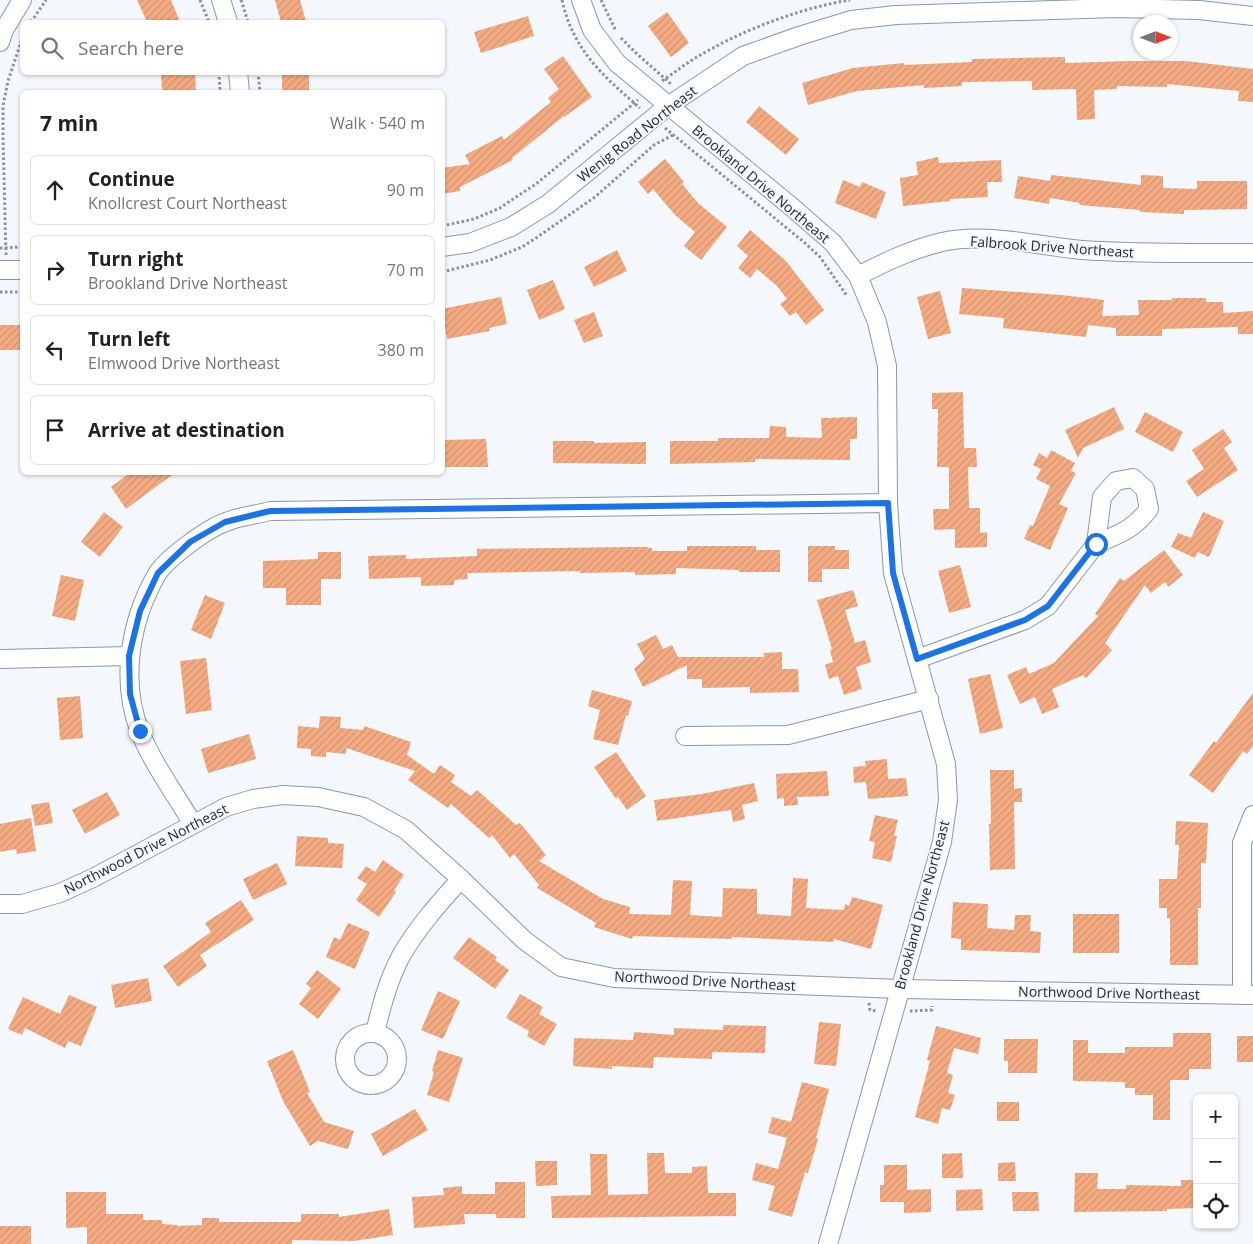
<!DOCTYPE html>
<html lang="en">
<head>
<meta charset="utf-8">
<style>
  :root { --surface:#fff; --page:#f2f2f2; --text:#202124; --muted:#757577; --line:#e0e0e0 }
  body { margin:0; font-family:"Open Sans",sans-serif; background:var(--page); color:var(--text) }
  .controls { position:absolute; right:15px; bottom:15px; display:grid; overflow:hidden; border-radius:8px; box-shadow:0 1px 4px #0004 }
  .controls button { width:45px; height:45px; display:grid; place-items:center; padding:0; border:0; border-bottom:1px solid var(--line); background:var(--surface); color:var(--text); font:25px sans-serif }
  .compass { position:absolute; left:1133px; top:15px; width:45px; height:45px; border-radius:50%; background:var(--surface); box-shadow:0 1px 4px #0004; rotate:90deg }
  .stop { position:absolute; width:15px; height:15px; margin:-11px; border:4px solid #1a73e8; border-radius:50%; background:#fff }
  .stop.end { background:#1a73e8; border-color:#fff; box-shadow:0 1px 5px #0008 }
  .list { margin:0; padding:0; list-style:none }
  h2 { display:flex; justify-content:space-between; align-items:center; height:65px; margin:0; padding:0 20px; font-size:21px }
  h2 small { font-size:16px; font-weight:400; color:var(--muted) }
  .list li { display:grid; grid-template-columns:32px 1fr auto; gap:15px; align-items:center; box-sizing:border-box; height:70px; margin:0 10px 10px; padding:0 10px; border:1px solid var(--line); border-radius:8px }
  .list b { display:block; font-size:19px; white-space:nowrap }
  .list p { margin:0; font-size:16px; white-space:nowrap; color:var(--muted) }
  .list em { font-size:16px; font-style:normal; color:var(--muted) }
  .icon { flex:none; width:28px; height:28px; fill:none; stroke:currentColor; stroke-width:2; stroke-linecap:round; stroke-linejoin:round }
  .map { position:relative; flex:none; width:1253px; height:1244px; overflow:hidden }
  .search { position:absolute; background:var(--surface); box-shadow:0 1px 4px #0004; left:20px; top:20px; width:425px; height:55px; display:flex; align-items:center; gap:12px; box-sizing:border-box; padding:0 18px; border-radius:8px; color:var(--muted); font-size:19px }
  .panel { position:absolute; background:var(--surface); box-shadow:0 1px 4px #0004; left:20px; top:90px; width:425px; height:385px; border-radius:8px }
  .map>svg:first-child { display:block }
  .building { fill:url(#building-hatch) }
  .lines { fill:none; stroke-linecap:round; stroke-linejoin:round }
  .minor-casing { stroke:#8799af; stroke-width:20 }
  .path { stroke:#8d9299; stroke-width:3; stroke-dasharray:2.5 2.5; stroke-linecap:butt }
  .minor { stroke:#fff; stroke-width:18 }
  .route { stroke:#1a73e8; stroke-width:6 }
  .labels { text-anchor:middle; stroke-width:4; stroke-linejoin:round; paint-order:stroke }
  .street-label { font-size:14px; fill:#232b33; stroke:#f4f7fc }
</style>
</head>
<body>
<div class="map">
<svg width="1253" height="1244" viewBox="0 0 1253 1244">
  <defs>
    <pattern id="building-hatch" width="6" height="6" patternUnits="userSpaceOnUse" patternTransform="scale(1.25)"><rect width="6" height="6" fill="#f5ab82"/><path d="M-1 1l2-2M0 6l6-6M5 7l2-2" fill="none" stroke="#d29371"/></pattern>
  </defs>
  <rect width="100%" height="100%" fill="#f4f7fc"/>
  <g class="building">
    <path d="M137,0H171L180,22H147Z"/>
    <path d="M275,0H300L306,22H281Z"/>
    <path d="M667,12L689,43L671,57L648,26Z"/>
    <path d="M528,16L534,36L481,53L474,32Z"/>
    <path d="M563,56L592,97L564,117V116L512,158L513,160L460,187V191L442,194V168L470,164L465,155L502,136L504,140L551,102L548,98L559,89L544,69Z"/>
    <path d="M1065,57V63L1130,61H1186L1253,69V102L1238,101L1239,91L1167,84V87L1117,86V89L1094,90L1095,119L1077,120L1076,89L1032,90V81L962,82V86L924,88V85L857,91L808,105L802,83L853,68L904,63V65L972,62V59Z"/>
    <path d="M161,72H195L196,92H162Z"/>
    <rect x="282" y="72" width="27" height="20"/>
    <path d="M759,106L799,139L786,155L746,122Z"/>
    <path d="M938,157L939,163L1001,160L1002,182H987L988,197L950,199V201L903,206L900,178L918,175L916,162Z"/>
    <path d="M665,159L684,182L682,184L698,203L727,227L701,260L684,246L695,232L675,215L653,189L648,194L638,182Z"/>
    <path d="M1051,175L1141,185V175L1163,176V188L1197,189V181H1247V209L1184,210V214L1140,212V210L1079,205L1080,203L1050,198L1049,204L1014,198L1018,176L1050,181Z"/>
    <path d="M843,180L860,187L862,182L886,192L876,219L835,203Z"/>
    <path d="M750,230L786,261L824,310L806,325L796,312L790,316L780,304L787,299L777,286L757,269L750,278L738,268L748,256L737,246Z"/>
    <path d="M617,250L627,271L594,287L584,267Z"/>
    <path d="M553,280L565,309L539,320L527,290Z"/>
    <path d="M962,288L1061,295L1104,300L1102,316L1139,315L1138,300H1172V298H1206V302H1223V313L1253,311V334H1238V327L1162,329V336H1116V328L1088,325L1086,337L1003,328L1004,318L959,314Z"/>
    <path d="M940,291L951,333L928,339L917,297Z"/>
    <path d="M501,297L507,324L489,328L490,331L447,339L442,309Z"/>
    <path d="M594,312L603,336L584,343L574,320Z"/>
    <rect x="0" y="325" width="22" height="25"/>
    <path d="M963,392L964,448H976L977,467H968L969,508H980V533L987,532V547L955,548V529L934,530L933,509H949V467H937L938,409H932V393Z"/>
    <path d="M1114,407L1124,429L1083,448L1078,458L1065,430Z"/>
    <path d="M1145,412L1183,432L1173,452L1135,432Z"/>
    <path d="M857,417V439H850V460L755,459V462L670,464V441H718V438H769L770,426L786,427V437L822,438L821,418Z"/>
    <path d="M1223,429L1232,442L1224,448L1238,470L1197,497L1186,481L1204,469L1192,450Z"/>
    <path d="M486,439L488,467H442V440Z"/>
    <path d="M553,441H594V443L646,442V464L553,463Z"/>
    <path d="M1051,450L1075,463L1071,471L1076,473L1059,504L1068,508L1050,550L1024,539L1030,525L1033,526L1050,486L1036,479L1041,469L1033,465L1039,453L1047,458Z"/>
    <path d="M131,472H176L126,509L111,487Z"/>
    <path d="M104,512L123,527L100,557L81,542Z"/>
    <path d="M1203,512L1224,521L1209,557L1198,552L1195,558L1171,547L1178,533L1191,538Z"/>
    <path d="M687,546H756V550H780V572H739V570L676,568V574L635,575V572L580,573V571L467,573L468,579L454,580V585L421,586V577L369,579L368,556L406,555V559L477,556V549L629,547H648V548H652V551H687Z"/>
    <path d="M808,546H835V550H849V569H822V582H808Z"/>
    <path d="M1164,550L1183,575L1168,587L1165,582L1151,593L1145,585L1105,643L1112,650L1086,678L1083,675L1052,689L1059,707L1042,714L1035,697L1020,704L1007,675L1026,667L1029,674L1054,663L1098,616L1095,614L1120,578L1124,581Z"/>
    <path d="M318,552H341V579H321V605H286V588H263V561L318,559Z"/>
    <path d="M960,565L971,607L949,613L938,571Z"/>
    <path d="M61,575L84,580L75,621L52,616Z"/>
    <path d="M853,590L858,606L845,610L855,643L865,640L871,662L856,667L862,689L844,695L838,676L829,679L825,665L833,662L830,650L832,649L817,600Z"/>
    <path d="M205,595L225,603L211,639L191,630Z"/>
    <path d="M656,635L663,649L672,645L678,657H764V653L782,652V669H798L799,692L750,693V687L702,688V679H687V665L643,687L634,669L645,659L637,644Z"/>
    <path d="M206,658L212,710L186,714L180,661Z"/>
    <path d="M990,674L1003,728L980,734L968,679Z"/>
    <path d="M592,690L632,701L628,716L626,715L618,745L593,739L600,710L588,706Z"/>
    <path d="M1253,693V746L1247,754L1243,751L1213,793L1189,775L1214,741L1216,743Z"/>
    <path d="M80,696L83,738L60,740L57,698Z"/>
    <path d="M320,716L341,717L340,728L363,730L364,726L411,742L407,755L434,774L440,765L455,775L451,782L471,796L477,790L516,825L520,823L546,855L539,861L603,899L630,907L629,914L671,915L673,880L692,881L690,915L722,917L723,888L757,889V914L791,916L793,878L808,879L806,908L844,910L845,904L849,906L852,897L883,905L871,949L834,939L833,942L732,937V939L633,936L632,939L594,927L596,923L537,888L539,885L514,854L510,858L492,835L489,838L451,804L448,808L408,780L415,771L346,748V754L326,752V757L311,756V749L297,748L298,726L319,728Z"/>
    <path d="M249,734L256,759L208,773L201,749Z"/>
    <path d="M616,752L646,796L627,810L618,797L616,799L594,767Z"/>
    <path d="M887,759L888,779L906,778L908,796L868,799L866,782L854,783L853,767L866,766L865,761Z"/>
    <path d="M990,770H1014V789L1022,788V802H1014L1015,869L990,870L989,824H991Z"/>
    <path d="M827,771L829,796L797,797L798,805L784,806V798L777,799L776,774Z"/>
    <path d="M754,783L758,801L742,805L745,819L733,822L731,810L657,821L654,800L702,794Z"/>
    <path d="M107,792L120,815L85,834L72,810Z"/>
    <path d="M49,802L53,823L35,826L31,805Z"/>
    <path d="M875,815L898,820L894,836H897L891,862L872,858L875,842L869,841Z"/>
    <path d="M31,818L36,851L17,854L16,849L0,852V824Z"/>
    <path d="M1176,821L1208,823L1206,863H1201V908H1198V965H1170V918H1167V908H1159V879H1177L1179,845H1175Z"/>
    <path d="M297,836L328,838V843L344,844L342,868L295,866Z"/>
    <path d="M383,860L404,875L394,890L396,892L379,917L356,900L367,884L357,878L366,866L375,872Z"/>
    <path d="M277,863L287,884L253,900L243,879Z"/>
    <path d="M241,900L254,920L200,955L207,966L178,987L163,966L211,932L205,923Z"/>
    <path d="M953,902L988,904L987,928L1014,930L1015,915H1031L1030,931L1041,932L1040,953L961,950V939L951,938Z"/>
    <rect x="1073" y="914" width="46" height="39"/>
    <path d="M348,923L370,932L355,969L326,957L334,937L340,940Z"/>
    <path d="M469,937L497,957L495,960L509,970L495,989L453,958Z"/>
    <path d="M317,970L341,989L318,1019L299,1004L311,988L306,984Z"/>
    <path d="M148,978L152,1001L115,1008L111,985Z"/>
    <path d="M438,991L460,1001L443,1039L421,1030Z"/>
    <path d="M520,994L543,1007L539,1014L557,1024L544,1046L527,1036L529,1031L506,1018Z"/>
    <path d="M69,995L97,1007L81,1046L68,1041L65,1048L25,1028L22,1035L8,1029L23,997L60,1014Z"/>
    <path d="M819,1022L841,1024L836,1066L814,1064Z"/>
    <path d="M723,1025L766,1026L765,1053L712,1052V1059L654,1057L653,1068L612,1066V1069L573,1066L574,1038L633,1040L634,1032L674,1035V1028L723,1030Z"/>
    <path d="M936,1026L981,1038L978,1054L954,1048L947,1073L953,1075L948,1093L955,1095L950,1110L942,1108L938,1124L915,1117L930,1061L927,1060Z"/>
    <path d="M1173,1033H1211V1069H1189V1080H1170V1120H1153V1095H1135V1088H1125V1082L1073,1081V1040H1088V1053H1125V1047H1173Z"/>
    <rect x="1237" y="1036" width="16" height="26"/>
    <path d="M1004,1039H1038L1037,1073H1008V1061H1004Z"/>
    <path d="M293,1050L310,1092L307,1093L324,1122L354,1131L348,1149L318,1141L310,1146L283,1101L267,1061Z"/>
    <path d="M438,1050L463,1058L449,1102L427,1095L434,1072L432,1071Z"/>
    <path d="M802,1082L829,1089L816,1138L818,1139L808,1173L805,1172L792,1217L768,1210L775,1186L752,1180L756,1163L778,1169L787,1138L768,1133L772,1117L791,1122Z"/>
    <rect x="997" y="1102" width="22" height="19"/>
    <path d="M415,1109L428,1130L383,1156L371,1134Z"/>
    <path d="M647,1153H664L665,1173H692V1167L707,1166L708,1193H736V1216L552,1218L551,1196L591,1195L590,1154H607L608,1195L648,1194Z"/>
    <path d="M962,1153L963,1178H942V1154Z"/>
    <path d="M535,1161H557V1185L536,1186Z"/>
    <path d="M1015,1162L1016,1181H998V1163Z"/>
    <path d="M884,1165H907V1190L931,1189V1212L904,1213V1202H880V1185H884Z"/>
    <path d="M1075,1173H1098L1097,1189H1126V1185L1181,1186V1180H1197V1208L1167,1209V1211L1074,1212Z"/>
    <path d="M495,1182H525V1218H496V1214H464L465,1224L414,1228L412,1197L444,1195L443,1188L462,1186V1194H495Z"/>
    <path d="M982,1189L983,1210L956,1211V1190Z"/>
    <path d="M66,1192H106V1214H143V1220H162V1224L177,1225V1226L202,1225V1218H219V1222H301V1214H339V1217L389,1209L393,1235L354,1241L292,1240V1244H87V1227L66,1228Z"/>
    <path d="M1012,1192H1038L1039,1211H1013Z"/>
    <rect x="0" y="1226" width="31" height="18"/>
  </g>
  <g class="lines">
    <g class="minor-casing">
      <g id="minor">
        <path d="M221,0L228,22"/>
        <path d="M581,0L592,30L617,63L793,208L833,243L858,276L877,322L887,366L888,503L893,573L946,764L948,800L942,842L828,1244"/>
        <path d="M0,42L4,30L22,0"/>
        <path d="M238,72L240,92"/>
        <path d="M442,247L470,243L511,227L548,204L668,106L743,56L799,36L851,20L896,15L1116,8L1199,10L1253,16"/>
        <path d="M0,270H22"/>
        <path d="M858,276C885,262 912,249 942,242C988,232 1037,246 1082,250C1139,254 1196,253 1253,253"/>
        <path d="M0,659L129,656"/>
        <path d="M917,659L1025,620L1048,606L1096,544L1102,497L1116,481L1133,478L1145,489L1149,509C1133,530 1119,534 1096,544"/>
        <path d="M685,736L788,735L929,699"/>
        <path d="M193,824C175,794 153,764 140,732C120,681 130,621 157,574C167,558 208,528 226,522C240,516 256,515 270,511L888,503"/>
        <path d="M0,904H22L60,893L93,878L226,807L253,799L283,795L318,797L364,807L406,830L461,879L524,940L561,967L614,978L900,989L1253,995"/>
        <path d="M1242,995V843L1253,815"/>
        <path d="M375,1033C381,1007 388,980 401,956C417,928 439,903 461,879"/>
        <circle cx="371" cy="1059" r="26"/>
      </g>
    </g>
    <g class="path">
      <path d="M200,0L209,22"/>
      <path d="M241,0L248,22"/>
      <path d="M562,0C573,50 603,76 640,108"/>
      <path d="M601,0L616,31"/>
      <path d="M31,22L46,0"/>
      <path d="M621,38L637,54L671,84"/>
      <path d="M219,72L220,92"/>
      <path d="M258,72L260,92"/>
      <path d="M662,81C674,73 685,64 697,57C740,31 800,8 850,0"/>
      <path d="M665,128L805,243L820,257L847,296"/>
      <path d="M442,226L474,219L500,208L510,201L536,184L638,100"/>
      <path d="M0,248L22,247"/>
      <path d="M6,255L3,137V106L8,81L22,39"/>
      <path d="M442,272L490,260L522,247L536,238L595,197L654,145L675,134"/>
      <path d="M0,292H22"/>
      <path d="M869,1003L870,1010L877,1011"/>
      <path d="M910,1011L932,1010V1006"/>
    </g>
    <use href="#minor" class="minor"/>
  </g>
  <g class="lines">
    <path class="route" d="M140,731L130,694L129,656L140,611L158,573L190,542L225,522L270,511L888,503L893,573L917,659L1025,620L1048,606L1096,544"/>
  </g>
  <g class="labels">
    <g class="street-label">
      <text transform="translate(637 134) rotate(-38)" y="5">Wenig Road Northeast</text>
      <text transform="translate(761 184) rotate(40)" y="5">Brookland Drive Northeast</text>
      <text transform="translate(1052 247) rotate(4)" y="5">Falbrook Drive Northeast</text>
      <text transform="translate(146 849) rotate(-27)" y="5">Northwood Drive Northeast</text>
      <text transform="translate(922 905) rotate(-75)" y="5">Brookland Drive Northeast</text>
      <text transform="translate(705 981) rotate(3)" y="5">Northwood Drive Northeast</text>
      <text transform="translate(1109 993) rotate(1)" y="5">Northwood Drive Northeast</text>
    </g>
  </g>
</svg>
<div class="controls">
<button>+</button>
<button>−</button>
<button><svg class="icon" aria-label="locate" viewBox="0 0 24 24"><circle cx="12" cy="12" r="6"/><path d="M12 2v4M12 18v4M2 12h4M18 12h4"/></svg></button>
</div>
<svg class="compass" viewBox="-18 -18 36 36"><path d="M0-13l5 13h-10z" fill="#e53935"/><path d="M0 13l5-13h-10z" fill="#757577"/></svg>
<div class="stop" style="left:1096px;top:544px"></div>
<div class="stop end" style="left:140px;top:731px"></div>
<div class="search"><svg class="icon" aria-label="search" viewBox="0 0 24 24"><circle cx="10" cy="10" r="6"/><path d="M15 15l6 6"/></svg>Search here</div>
<section class="panel">
<h2>7 min<small>Walk · 540 m</small></h2>
<ul class="list">
<li><svg class="icon" aria-label="ahead" viewBox="0 0 24 24"><path d="M12 20V5M6 11l6-6 6 6"/></svg><div><b>Continue</b><p>Knollcrest Court Northeast</p></div><em>90 m</em></li>
<li><svg class="icon" aria-label="right" viewBox="0 0 24 24"><path d="M7 20v-9h11M14 6l5 5-5 5"/></svg><div><b>Turn right</b><p>Brookland Drive Northeast</p></div><em>70 m</em></li>
<li><svg class="icon" aria-label="left" viewBox="0 0 24 24"><path d="M17 20v-9H6M10 6l-5 5 5 5"/></svg><div><b>Turn left</b><p>Elmwood Drive Northeast</p></div><em>380 m</em></li>
<li><svg class="icon" aria-label="arrive" viewBox="0 0 24 24"><path d="M6 21V4h12l-3 4 3 4H6"/></svg><div><b>Arrive at destination</b></div></li>
</ul>
</section>
</div>
</body>
</html>
